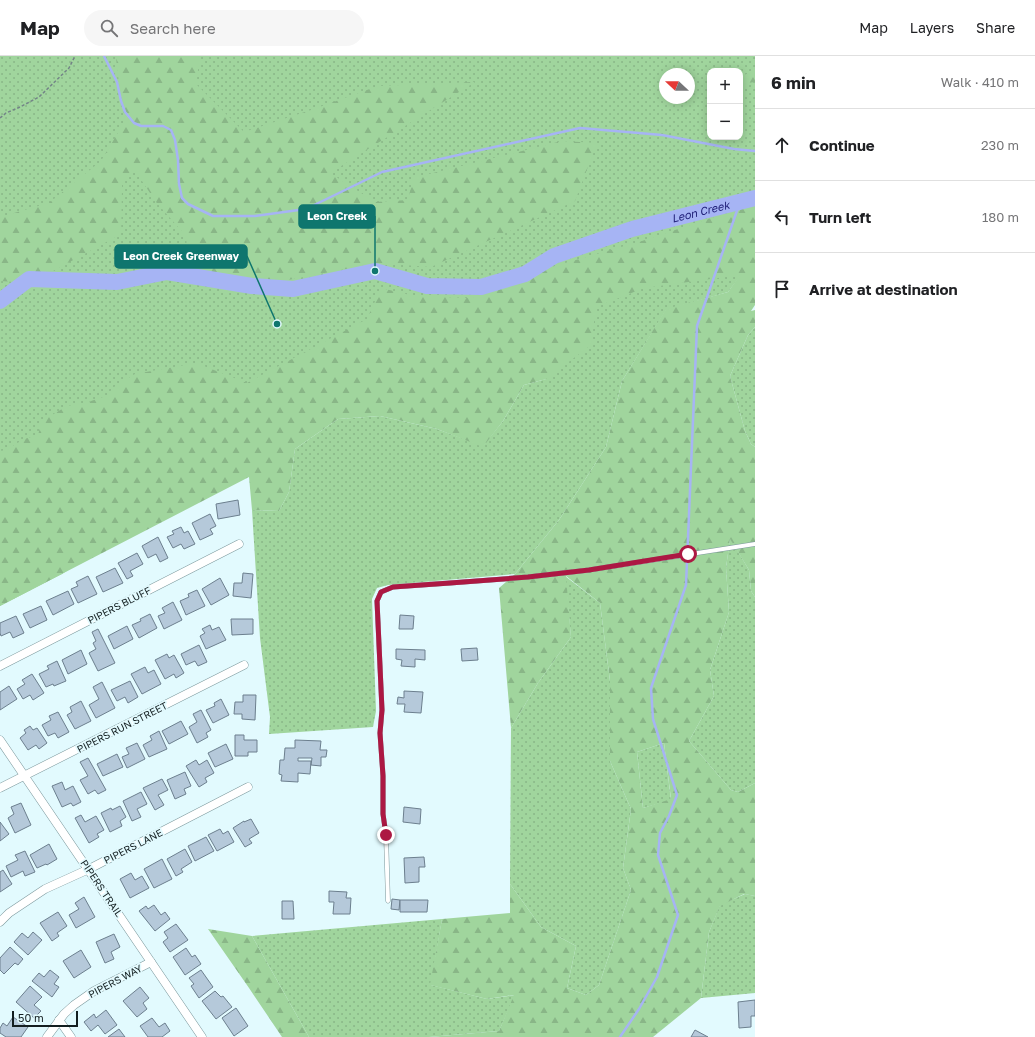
<!DOCTYPE html>
<html lang="en">
<head>
<meta charset="utf-8">
<style>
  :root { --surface:#fff; --page:#f6f6f6; --text:#202124; --muted:#757577; --line:#e0e0e0 }
  body { margin:0; font-family:"Golos Text",sans-serif; background:var(--page); color:var(--text) }
  .controls { position:absolute; right:12px; top:12px; display:grid; overflow:hidden; border-radius:8px; box-shadow:0 2px 10px #0003 }
  .controls button { width:36px; height:36px; display:grid; place-items:center; padding:0; border:0; border-bottom:1px solid var(--line); background:var(--surface); color:var(--text); font:20px sans-serif }
  .compass { position:absolute; left:659px; top:12px; width:36px; height:36px; border-radius:50%; background:var(--surface); box-shadow:0 2px 10px #0003; rotate:292deg }
  .scale { position:absolute; left:12px; bottom:10px; width:66px; box-sizing:border-box; padding-left:4px; border:2px solid #131e20; border-top:0; font-size:11px; line-height:14px; white-space:nowrap; color:#131e20; -webkit-text-stroke:3px #e2fafe; paint-order:stroke }
  .stop { position:absolute; width:12px; height:12px; margin:-9px; border:3px solid #ac1843; border-radius:50%; background:#fff }
  .stop.end { background:#ac1843; border-color:#fff; box-shadow:0 1px 4px #0008 }
  .list { margin:0; padding:0; list-style:none }
  h2 { display:flex; justify-content:space-between; align-items:center; height:52px; margin:0; padding:0 16px; font-size:17px }
  h2 small { font-size:13px; font-weight:400; color:var(--muted) }
  .list li { display:grid; grid-template-columns:26px 1fr auto; gap:12px; align-items:center; box-sizing:border-box; height:72px; padding:0 16px; border-top:1px solid var(--line) }
  .list b { display:block; font-size:15px; white-space:nowrap }
  .list em { font-size:13px; font-style:normal; color:var(--muted) }
  .icon { flex:none; width:22px; height:22px; fill:none; stroke:currentColor; stroke-width:2; stroke-linecap:round; stroke-linejoin:round }
  .map { position:relative; flex:none; width:755px; height:981px; overflow:hidden }
  header { display:flex; align-items:center; gap:24px; box-sizing:border-box; height:56px; padding:0 20px; background:var(--surface); border-bottom:1px solid var(--line) }
  header strong { font-size:19px }
  nav { display:flex; gap:22px; margin-inline-start:auto; font-size:14px }
  .search { width:280px; height:36px; background:var(--page); display:flex; align-items:center; gap:10px; box-sizing:border-box; padding:0 14px; border-radius:22px; color:var(--muted); font-size:15px }
  main { display:flex }
  aside { flex:1; background:var(--surface) }
  .map>svg:first-child { display:block }
  .grass { fill:url(#grass-dots); fill-rule:evenodd }
  .forest { fill:url(#forest-firs); fill-rule:evenodd }
  .lines { fill:none; stroke-linecap:round; stroke-linejoin:round }
  .stream { stroke:#a6b4f4; stroke-width:2.5 }
  .river { stroke:#a6b4f4; stroke-width:16 }
  .building { fill:#b5c9da; stroke:#6c7f8e }
  .service-casing { stroke:#7b989c; stroke-width:5 }
  .minor-casing { stroke:#7b989c; stroke-width:9 }
  .path { stroke:#738487; stroke-width:1.5; stroke-dasharray:3 2; stroke-linecap:butt }
  .service { stroke:#fff; stroke-width:4 }
  .minor { stroke:#fff; stroke-width:8 }
  .route { stroke:#ac1843; stroke-width:5 }
  .labels { text-anchor:middle; stroke-width:3.5; stroke-linejoin:round; paint-order:stroke }
  .street-label { font-size:10px; fill:#131e20; stroke:#e2fafe }
  .water-label { font-size:11px; font-style:italic; fill:#21217a; stroke:#e2fafe }
  .leader { fill:none; stroke:#0f766e; stroke-width:1.5 }
  .callout-dot { fill:#0f766e; stroke:#e2fafe; stroke-width:1.5 }
  .callout { fill:#0f766e; stroke:#0f766e; stroke-width:1.5 }
  .callout-label { font-size:11px; text-anchor:middle; font-weight:bold; fill:#fff }
</style>
</head>
<body>
<header>
<strong>Map</strong>
<div class="search"><svg class="icon" aria-label="search" viewBox="0 0 24 24"><circle cx="10" cy="10" r="6"/><path d="M15 15l6 6"/></svg>Search here</div>
<nav><a>Map</a><a>Layers</a><a>Share</a></nav>
</header>
<main>
<div class="map">
<svg width="755" height="981" viewBox="0 0 755 981">
  <defs>
    <pattern id="grass-dots" width="8" height="8" patternUnits="userSpaceOnUse"><rect width="8" height="8" fill="#a0d59d"/><path d="M2 2h.1M6 6h.1" fill="none" stroke="#89b687" stroke-width="1.8" stroke-linecap="round"/></pattern>
    <pattern id="forest-firs" width="22" height="20" patternUnits="userSpaceOnUse"><rect width="22" height="20" fill="#a0d59d"/><path d="M5 1l3.5 6h-7zM16 11l3.5 6h-7z" fill="#89b687"/></pattern>
  </defs>
  <rect width="100%" height="100%" fill="#e2fafe"/>
  <g class="grass">
    <path d="M0,0H755V217L741,219L728,236L666,254L622,325L606,391L559,464L515,518L388,529L377,532L372,543L376,655L373,671L269,678L270,661L260,582L252,454L279,455L289,436L295,393L338,363L380,360L437,373L483,390L503,365L524,329L546,323L297,368L62,518L0,550ZM710,15H740V81H710ZM665,18H689V42H665Z"/>
    <path d="M755,271V391L751,388L745,375L730,320L748,279Z"/>
    <path d="M730,482L749,514L751,535L755,541V727L738,736L731,734L689,685L714,640L710,614L729,556L726,512Z"/>
    <path d="M565,520L600,547L610,625V705L631,753L623,812L631,834L599,929L586,939L567,932L576,890L541,871L510,828L511,672L538,627L571,581Z"/>
    <path d="M664,687L671,744L643,752L637,696Z"/>
    <path d="M745,838L755,840V937L701,942L709,876L720,849Z"/>
    <path d="M442,863L431,929L487,943L515,939L499,975L429,981H309L252,880Z"/>
  </g>
  <g class="forest">
    <path d="M116,0H200L196,28L244,76L314,53L378,30L475,26L330,117L375,146L408,144L413,122L562,85L597,87L575,145L431,211L377,207L225,236L188,207L186,180L156,146L134,113L122,127L121,178L31,227L0,225V161L49,147L101,105L125,65L117,13Z"/>
    <path d="M755,14V26L740,28V21Z"/>
    <path d="M755,149V249L751,255L755,254V271L748,279L730,320L745,375L751,388L755,391V541L751,535L749,514L730,483L726,512L729,556L710,614L714,640L689,685L731,734L738,736L755,727V840L744,838L720,850L709,876L701,942L653,981H429L499,975L514,939L487,943L430,929L442,863L510,857V828L541,871L576,890L567,932L586,939L599,929L631,834L623,812L631,753L610,705V625L600,547L566,520L571,581L538,627L511,672L499,532L515,518L559,464L606,391L622,325L666,253L728,236L740,219L644,232L596,251L591,289L546,323L524,329L503,365L483,391L437,373L380,360L338,363L295,393L289,436L279,455L252,454L249,421L0,550V395L6,394L24,383L38,379L42,365L67,350L88,346L106,340L114,331L135,318L196,307L247,327L367,263L381,232L414,240L471,242L548,212L642,185L711,162ZM664,687L671,743L643,752L637,696Z"/>
    <path d="M208,873L252,880L309,981H282L249,932Z"/>
  </g>
  <g class="lines">
    <g class="stream">
      <path d="M104,0L117,26L121,45L125,56L134,67L141,70H163L171,74L175,84L178,104L179,128L182,142L188,148L213,160H255L306,153L382,116L580,72L662,79L734,93L755,95"/>
      <path d="M620,981L639,953L657,921L678,859L658,799L660,777L669,760L677,739L653,663L651,632L686,529L697,270L740,146"/>
    </g>
    <path class="river" id="s1" d="M0,245L29,223L117,226L167,216L252,230L293,233L375,215L427,230L481,231L525,218L554,200L632,173L755,142"/>
  </g>
  <g class="building">
    <path d="M238,444L240,459L218,463L216,448Z"/>
    <path d="M210,458L216,470L210,473L213,478L200,484L192,467Z"/>
    <path d="M181,471L184,477L188,475L195,488L184,493L181,488L173,492L167,481L174,478L172,475Z"/>
    <path d="M158,481L168,502L160,506L156,498L148,502L142,490Z"/>
    <path d="M137,497L143,508L130,515L133,520L127,523L118,507Z"/>
    <path d="M115,512L123,527L103,536L96,521Z"/>
    <path d="M243,517L253,518L251,542L233,540L234,527H242Z"/>
    <path d="M88,520L97,538L78,547L71,533L78,530L76,526Z"/>
    <path d="M220,522L229,539L211,549L202,533Z"/>
    <path d="M197,534L205,550L186,559L180,545L189,541L188,538Z"/>
    <path d="M68,535L74,548L53,559L46,545Z"/>
    <path d="M173,546L182,564L164,573L158,560L165,557L162,552Z"/>
    <path d="M41,550L47,564L30,572L23,558Z"/>
    <path d="M150,558L157,572L139,582L132,569L141,565L140,563Z"/>
    <path d="M400,559L414,560L413,573H399Z"/>
    <path d="M16,560L24,577L13,582L10,576L1,580L0,577V567Z"/>
    <path d="M231,563H253V578L232,579Z"/>
    <path d="M210,569L212,574L219,571L226,584L206,593L200,580L205,577L202,573Z"/>
    <path d="M127,570L133,583L114,593L108,580Z"/>
    <path d="M98,573L115,607L98,615L89,597L96,593L93,587L96,585L92,576Z"/>
    <path d="M199,589L207,606L198,610L195,605L186,609L181,598Z"/>
    <path d="M477,592L478,604L462,605L461,593Z"/>
    <path d="M396,593L425,594V604L415,603V611L401,610L402,604L396,603Z"/>
    <path d="M81,594L87,608L68,618L62,604Z"/>
    <path d="M167,598L169,602L174,599L184,617L176,622L174,618L165,623L155,604Z"/>
    <path d="M57,605L66,625L54,630L53,628L46,631L39,618L49,613L47,610Z"/>
    <path d="M145,611L148,617L154,614L161,628L142,638L131,618Z"/>
    <path d="M32,618L44,637L33,644L30,639L23,643L17,633L25,628L22,624Z"/>
    <path d="M130,625L138,641L128,647L125,641L117,645L111,634Z"/>
    <path d="M102,626L115,652L96,662L89,649L99,643L93,631Z"/>
    <path d="M9,630L17,643L0,654V636Z"/>
    <path d="M404,635L423,636L421,657L404,656L405,648H397L398,641L404,642Z"/>
    <path d="M243,639H256L255,664L242,663V658H234L235,646H243Z"/>
    <path d="M221,643L229,659L213,667L206,654L215,650L214,647Z"/>
    <path d="M81,645L91,665L75,673L67,659L72,656L70,651Z"/>
    <path d="M201,654L211,674L206,677L208,681L197,687L189,671L197,666L193,658Z"/>
    <path d="M58,656L69,676L58,682L55,677L48,680L42,669L51,664L49,660Z"/>
    <path d="M181,665L188,678L169,688L162,675Z"/>
    <path d="M30,670L33,674L37,672L47,687L39,693L36,689L28,694L20,682L26,677L24,674Z"/>
    <path d="M159,675L167,693L149,701L143,689L152,684L150,680Z"/>
    <path d="M235,679H244V684H257V696H248V700H235Z"/>
    <path d="M295,684L321,685L320,694H327L326,701H321V710L311,709L312,702H298V705H311L310,718L298,717V726L281,725L282,719L279,718L280,704H284L285,692H295Z"/>
    <path d="M137,687L145,703L127,712L122,701L129,698L126,692Z"/>
    <path d="M226,688L233,703L215,711L208,697Z"/>
    <path d="M117,698L123,711L103,720L97,708Z"/>
    <path d="M88,702L106,734L98,738L95,734L88,738L80,724L88,720L80,706Z"/>
    <path d="M196,704L199,709L207,704L214,717L205,722L207,726L199,731L186,710Z"/>
    <path d="M185,716L191,730L184,733L186,738L175,743L167,724Z"/>
    <path d="M162,723L168,734L158,739L164,749L155,754L143,732Z"/>
    <path d="M62,726L65,734L73,730L81,746L73,750L71,747L62,751L52,730Z"/>
    <path d="M141,736L147,748L137,753L141,761L132,765L123,745Z"/>
    <path d="M21,747L31,769L15,777L8,762L14,758L11,751Z"/>
    <path d="M120,750L126,761L120,765L122,770L110,776L101,757L111,752L112,754Z"/>
    <path d="M404,751L421,753L420,768L403,766Z"/>
    <path d="M81,759L85,766L96,760L104,774L97,778L99,781L89,787L75,762Z"/>
    <path d="M251,763L259,777L249,783L252,787L245,791L233,772L244,765V766Z"/>
    <path d="M0,766L9,778L0,785Z"/>
    <path d="M220,773L223,778L228,775L234,786L217,795L208,779Z"/>
    <path d="M206,781L214,795L195,805L188,790Z"/>
    <path d="M49,788L57,803L47,809L46,808L37,812L30,799Z"/>
    <path d="M185,793L192,806L181,813L183,816L176,820L167,803Z"/>
    <path d="M25,795L35,816L25,820L23,815L11,821L6,810L18,804L15,799Z"/>
    <path d="M424,801L425,811H419V826L405,827L404,802Z"/>
    <path d="M162,803L172,823L154,832L144,813Z"/>
    <path d="M3,814L12,828L0,836V816Z"/>
    <path d="M131,817L135,824L142,820L149,832L130,842L120,823Z"/>
    <path d="M329,835L347,836L346,842H351L350,858H333L334,846H329Z"/>
    <path d="M84,841L95,861L76,872L69,859L79,853L75,847Z"/>
    <path d="M392,843L400,844L399,854L391,853Z"/>
    <path d="M400,844H428L427,856H400Z"/>
    <path d="M282,845H293L294,863H282Z"/>
    <path d="M154,849L161,859L165,856L170,863L155,875L139,855L146,850L148,853Z"/>
    <path d="M58,856L67,870L57,877L59,880L52,885L40,867Z"/>
    <path d="M176,868L188,884L170,896L163,886L168,882L164,876Z"/>
    <path d="M33,876L42,884L28,899L14,886L22,877L28,882Z"/>
    <path d="M114,878L120,891L111,896L114,903L105,907L96,886Z"/>
    <path d="M10,891L23,903L18,909L15,907L4,918L0,914V902Z"/>
    <path d="M186,892L192,901L195,899L201,908L185,919L173,901Z"/>
    <path d="M81,894L91,911L74,922L63,905Z"/>
    <path d="M50,914L59,921L54,928L59,931L52,941L32,925L39,917L44,921Z"/>
    <path d="M201,914L213,931L199,942L191,930L194,928L189,922Z"/>
    <path d="M30,930L42,941L34,949L41,955L34,962L16,946Z"/>
    <path d="M140,931L149,942L143,947L147,953L137,961L123,945Z"/>
    <path d="M215,935L221,941L223,940L232,951L216,963L202,945Z"/>
    <path d="M755,944V960H751V971L739,972L738,946Z"/>
    <path d="M236,952L248,970L234,980L222,962Z"/>
    <path d="M106,954L117,969L105,978L98,969L91,975L84,966L94,958L96,962Z"/>
    <path d="M13,961L28,971L21,981H6L0,977V972L3,967L7,970Z"/>
    <path d="M152,962L159,971L165,967L170,975L162,981H148L140,970Z"/>
    <path d="M119,973L125,981H108Z"/>
    <path d="M695,974L708,981H691Z"/>
  </g>
  <g class="lines">
    <g class="service-casing">
      <path id="service" d="M388,845L386,779L383,758V719L380,677L382,654L377,545L381,536L393,531L450,527L528,521L589,514L755,488"/>
    </g>
    <g class="minor-casing">
      <g id="minor">
        <path d="M0,610L239,488"/>
        <path d="M0,684L202,981"/>
        <path d="M0,732L244,609"/>
        <path d="M0,866L9,857L45,833L89,813L248,731"/>
        <path d="M59,964L71,981"/>
        <path d="M47,981L64,958L74,949L94,935L151,906"/>
      </g>
    </g>
    <path class="path" d="M0,62L6,57L20,51L39,41L69,12L75,0"/>
    <use href="#service" class="service"/>
    <use href="#minor" class="minor"/>
  </g>
  <g class="lines">
    <path class="route" d="M386,779L383,758V720L380,677L382,654L377,545L381,536L393,531L450,527L528,521L589,514L688,498"/>
  </g>
  <g class="labels">
    <g class="street-label">
      <text transform="translate(119 549) rotate(-27)" y="4">PIPERS BLUFF</text>
      <text transform="translate(122 671) rotate(-27)" y="4">PIPERS RUN STREET</text>
      <text transform="translate(133 790) rotate(-27)" y="4">PIPERS LANE</text>
      <text transform="translate(102 832) rotate(56)" y="4">PIPERS TRAIL</text>
      <text transform="translate(115 925) rotate(-28)" y="4">PIPERS WAY</text>
    </g>
    <g class="water-label">
      <text dy="4" stroke="none"><textPath href="#s1" startOffset="728">Leon Creek</textPath></text>
    </g>
  </g>
  <path class="leader" d="M375 215L375 160M277 268L247 200"/>
  <g class="callout-dot">
    <circle cx="375" cy="215" r="4"/>
    <circle cx="277" cy="268" r="4"/>
  </g>
  <g class="callout">
    <rect x="299" y="149" width="76" height="23" rx="4"/>
    <rect x="115" y="189" width="132" height="23" rx="4"/>
  </g>
  <g class="callout-label">
    <text x="337" y="164">Leon Creek</text>
    <text x="181" y="204">Leon Creek Greenway</text>
  </g>
</svg>
<div class="controls">
<button>+</button>
<button>−</button>
</div>
<svg class="compass" viewBox="-18 -18 36 36"><path d="M0-13l5 13h-10z" fill="#e53935"/><path d="M0 13l5-13h-10z" fill="#757577"/></svg>
<div class="scale">50 m</div>
<div class="stop" style="left:688px;top:498px"></div>
<div class="stop end" style="left:386px;top:779px"></div>
</div>
<aside>
<h2>6 min<small>Walk · 410 m</small></h2>
<ul class="list">
<li><svg class="icon" aria-label="ahead" viewBox="0 0 24 24"><path d="M12 20V5M6 11l6-6 6 6"/></svg><div><b>Continue</b></div><em>230 m</em></li>
<li><svg class="icon" aria-label="left" viewBox="0 0 24 24"><path d="M17 20v-9H6M10 6l-5 5 5 5"/></svg><div><b>Turn left</b></div><em>180 m</em></li>
<li><svg class="icon" aria-label="arrive" viewBox="0 0 24 24"><path d="M6 21V4h12l-3 4 3 4H6"/></svg><div><b>Arrive at destination</b></div></li>
</ul>
</aside>
</main>
</body>
</html>
